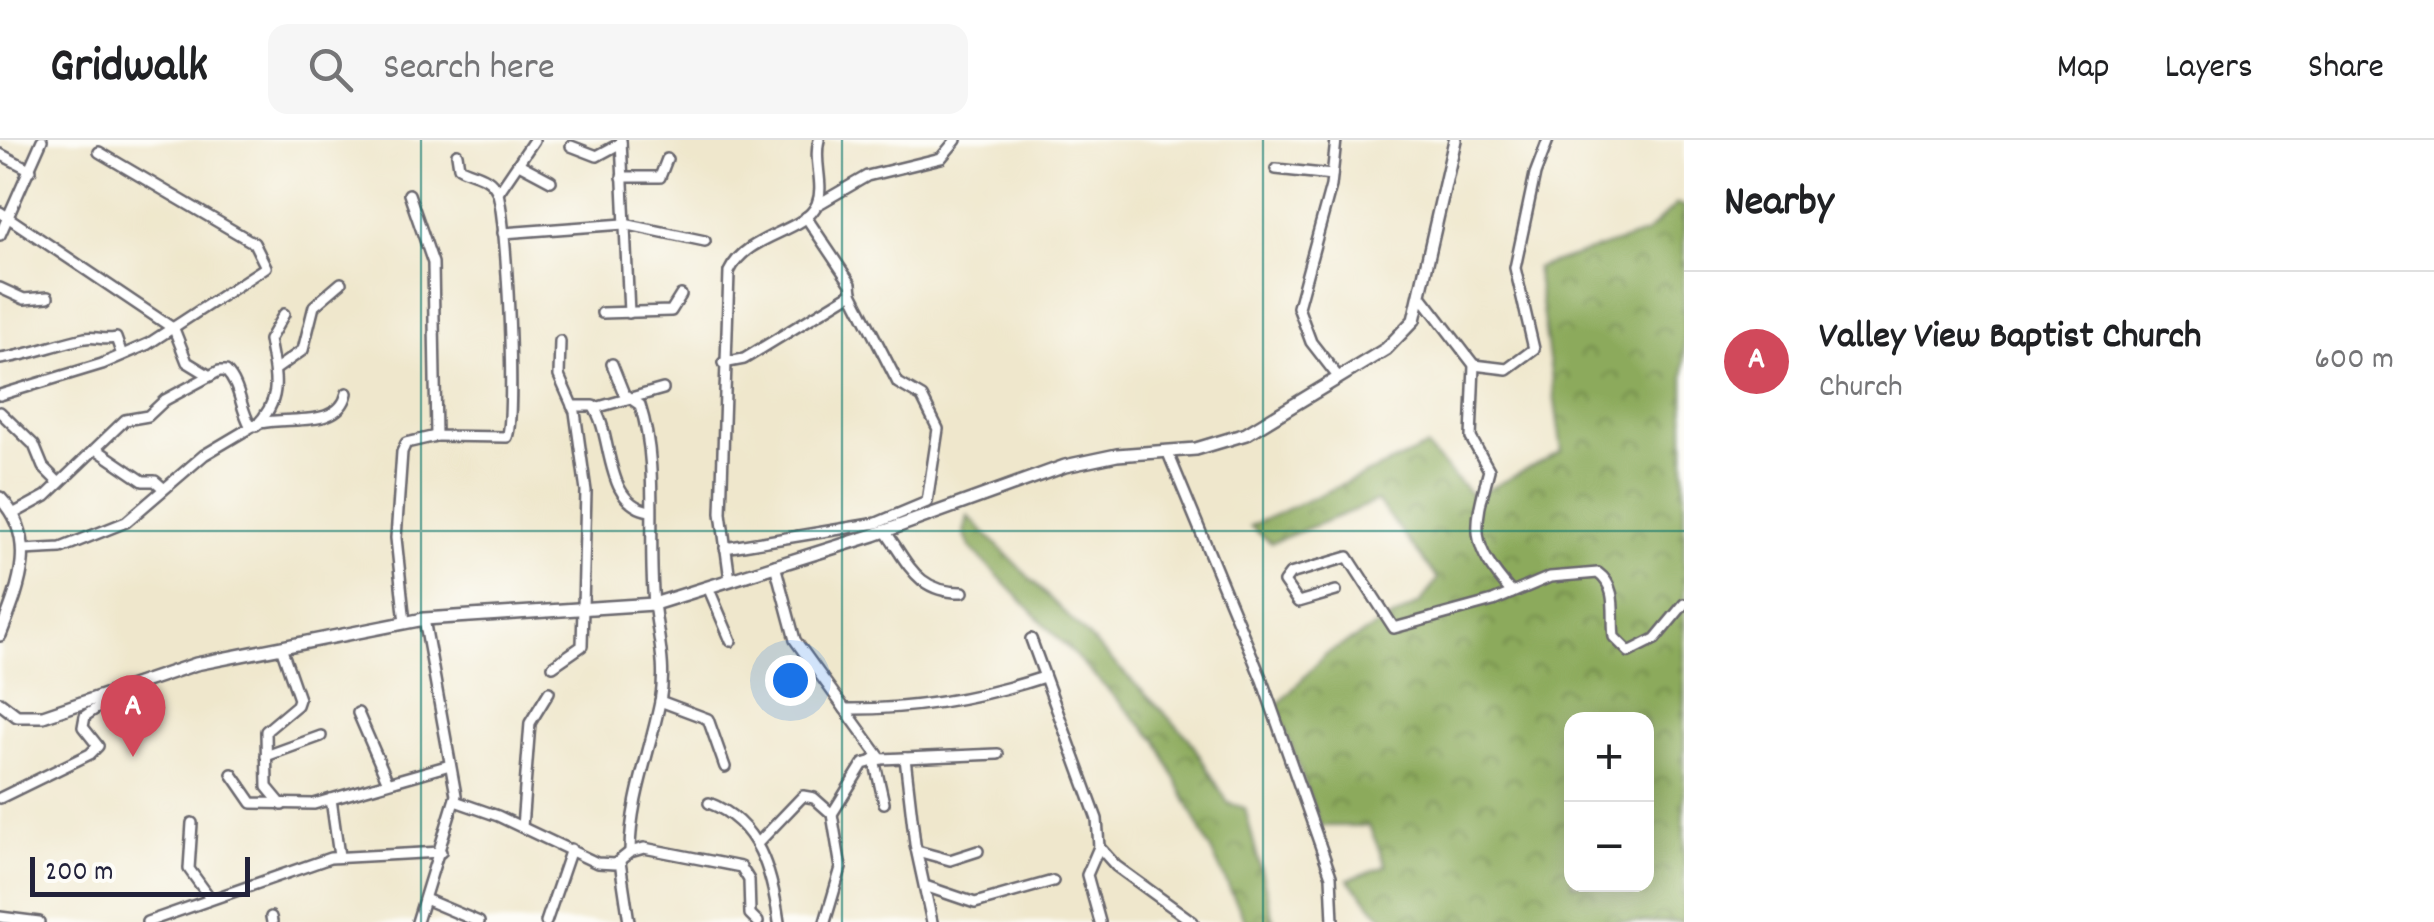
<!DOCTYPE html>
<html lang="en">
<head>
<meta charset="utf-8">
<style>
  :root { --surface:#fff; --page:#f6f6f6; --text:#202124; --muted:#757577; --line:#e0e0e0; --accent:#d1495b }
  body { margin:0; font-family:Dekko,sans-serif; background:var(--page); color:var(--text) }
  .controls { position:absolute; right:30px; bottom:30px; display:grid; overflow:hidden; border-radius:20px; box-shadow:0 5px 25px #0003 }
  .controls button { width:90px; height:90px; display:grid; place-items:center; padding:0; border:0; border-bottom:2px solid var(--line); background:var(--surface); color:var(--text); font:50px sans-serif }
  .scale { position:absolute; left:30px; bottom:25px; width:220px; box-sizing:border-box; padding-left:10px; border:5px solid #22223b; border-top:0; font-size:28px; line-height:35px; white-space:nowrap; color:#22223b; -webkit-text-stroke:8px #fdfcf7; paint-order:stroke }
  .you { position:absolute; left:790px; top:540px; width:35px; height:35px; margin:-25px; border:8px solid #fff; border-radius:50%; background:#1a73e8; box-shadow:0 0 0 15px #1a73e833 }
  .badge { display:grid; place-items:center; width:65px; height:65px; border-radius:50%; background:var(--accent); color:#fff; font-size:32px; font-weight:700 }
  .pin { position:absolute; translate:-50% -82px; filter:drop-shadow(0 2px 5px #0008) }
  .pin::after { content:''; position:absolute; top:52px; width:35px; height:30px; background:inherit; clip-path:polygon(0 0,100% 0,50% 100%) }
  .list { margin:0; padding:0; list-style:none }
  h2 { display:flex; justify-content:space-between; align-items:center; height:130px; margin:0; padding:0 40px; font-size:42px }
  h2 small { font-size:32px; font-weight:400; color:var(--muted) }
  .list li { display:grid; grid-template-columns:65px 1fr auto; gap:30px; align-items:center; box-sizing:border-box; height:180px; padding:0 40px; border-top:2px solid var(--line) }
  .list b { display:block; font-size:38px; white-space:nowrap }
  .list p { margin:0; font-size:32px; white-space:nowrap; color:var(--muted) }
  .list em { font-size:32px; font-style:normal; color:var(--muted) }
  .icon { flex:none; width:55px; height:55px; fill:none; stroke:currentColor; stroke-width:2; stroke-linecap:round; stroke-linejoin:round }
  .map { position:relative; flex:none; width:1684px; height:782px; overflow:hidden }
  header { display:flex; align-items:center; gap:60px; box-sizing:border-box; height:140px; padding:0 50px; background:var(--surface); border-bottom:2px solid var(--line) }
  header strong { font-size:48px }
  nav { display:flex; gap:55px; margin-inline-start:auto; font-size:35px }
  .search { width:700px; height:90px; background:var(--page); display:flex; align-items:center; gap:25px; box-sizing:border-box; padding:0 35px; border-radius:20px; color:var(--muted); font-size:38px }
  main { display:flex }
  aside { flex:1; background:var(--surface) }
  .map>svg:first-child { display:block }
  .forest { fill:url(#forest-crowns); stroke:#57664c; stroke-width:2.5; fill-rule:evenodd }
  .lines { fill:none; stroke-linecap:round; stroke-linejoin:round }
  .minor-casing { stroke:#6a676e; stroke-width:14 }
  .major-casing { stroke:#6a676e; stroke-width:16 }
  .minor { stroke:#fff; stroke-width:9 }
  .major { stroke:#fff; stroke-width:11 }
  .grid { fill:none; stroke:#0f766e; stroke-width:2.5; stroke-opacity:0.55 }
</style>
</head>
<body>
<header>
<strong>Gridwalk</strong>
<div class="search"><svg class="icon" aria-label="search" viewBox="0 0 24 24"><circle cx="10" cy="10" r="6"/><path d="M15 15l6 6"/></svg>Search here</div>
<nav><a>Map</a><a>Layers</a><a>Share</a></nav>
</header>
<main>
<div class="map">
<svg width="1684" height="782" viewBox="0 0 1684 782">
  <defs>
    <pattern id="forest-crowns" width="20" height="18" patternUnits="userSpaceOnUse" patternTransform="scale(2.5)"><rect width="20" height="18" fill="#8caa5c"/><path d="M2 6a3 3 0 1 1 6 0M12 15a3 3 0 1 1 6 0" fill="none" stroke="#728a4d"/></pattern>
  </defs>
  <rect width="100%" height="100%" fill="#fdfcf7"/>
  <filter id="ink" filterUnits="userSpaceOnUse"><feTurbulence type="fractalNoise" baseFrequency=".01" numOctaves="2"/><feDisplacementMap in="SourceGraphic" scale="20" xChannelSelector="R" yChannelSelector="G"/><feConvolveMatrix kernelMatrix="1 2 1 2 8 2 1 2 1" color-interpolation-filters="sRGB"/></filter>
  <filter id="wash" filterUnits="userSpaceOnUse"><feTurbulence type="fractalNoise" baseFrequency=".0048" numOctaves="4" result="noise"/><feDisplacementMap in="SourceGraphic" scale="40" xChannelSelector="R" yChannelSelector="G"/><feGaussianBlur stdDeviation="2.25" result="paint"/><feColorMatrix in="noise" values="0 0 0 0 0 0 0 0 0 0 0 0 0 0 0 0 0 1.4 0 .05"/><feComposite in="paint" operator="in"/></filter>
  <g filter="url(#wash)">
    <rect width="100%" height="100%" fill="#efe7cc"/>
    <g class="forest">
      <path d="M1677,64L1684,66V782H1387L1348,739L1386,726L1369,686H1320L1277,566L1326,514L1420,463L1438,439L1377,361L1271,403L1250,386L1426,307L1473,357L1562,311L1536,128L1645,94ZM1572,580H1646V744H1572Z"/>
      <path d="M968,376L1189,598L1228,663L1245,668L1274,782H1246L1157,601L970,407L964,393Z"/>
    </g>
  </g>
  <g filter="url(#ink)">
    <g class="lines">
      <g class="minor-casing">
        <g id="minor">
          <path d="M621,0L629,173"/>
          <path d="M1336,0L1331,46L1298,167L1311,202L1339,238"/>
          <path d="M571,6L597,16L621,3"/>
          <path d="M0,14L31,30"/>
          <path d="M519,24L551,41"/>
          <path d="M1276,29L1332,35"/>
          <path d="M622,37H660L667,19"/>
          <path d="M498,53L534,0"/>
          <path d="M409,54L433,123L436,296L507,297C516,278 507,74 497,51C489,34 473,35 459,27L457,14"/>
          <path d="M817,65L867,36L941,18L956,0"/>
          <path d="M0,72L174,189L187,222L210,236"/>
          <path d="M503,93L624,84L705,101"/>
          <path d="M0,95L42,0"/>
          <path d="M0,148L24,159L48,157"/>
          <path d="M1421,156L1474,225L1471,298L1489,330C1473,390 1469,404 1512,453"/>
          <path d="M602,173L671,171L681,155"/>
          <path d="M0,219C30,215 56,204 85,198C96,196 104,201 116,198L122,215"/>
          <path d="M723,223L744,219L852,153L851,144L806,77"/>
          <path d="M612,224L624,254L640,265C660,328 647,398 654,463C658,498 667,527 660,562C650,612 630,660 630,712"/>
          <path d="M1474,225L1507,229L1534,209L1515,128L1535,34L1548,0"/>
          <path d="M276,229L303,210L314,166L341,143"/>
          <path d="M0,255L102,224L148,204L266,127L254,103L99,12"/>
          <path d="M572,266H593C614,295 603,364 650,371"/>
          <path d="M595,268L663,249"/>
          <path d="M0,272L34,305L43,327L59,343"/>
          <path d="M261,283C290,276 339,289 347,253"/>
          <path d="M96,309L143,341H155L163,348"/>
          <path d="M1168,313L1262,540L1331,736L1333,782"/>
          <path d="M13,374L46,356L125,280L148,276L165,260L219,231H226C240,245 240,267 250,285L256,286C284,258 275,235 269,200L284,174"/>
          <path d="M885,391C909,424 917,453 963,452"/>
          <path d="M725,408L877,383L927,362L938,289L922,257L898,243L852,153"/>
          <path d="M23,410L61,408L126,382L204,315L253,286"/>
          <path d="M775,425L795,500L881,619"/>
          <path d="M730,440L721,373L729,132C747,93 805,93 817,64C825,45 813,21 819,0"/>
          <path d="M708,447L731,501"/>
          <path d="M1336,451L1298,462L1284,442L1290,434L1348,417L1394,488L1493,461L1550,437L1598,433C1619,448 1611,475 1614,497L1629,512L1655,499L1684,464"/>
          <path d="M405,483L396,398L402,312L406,303L436,296"/>
          <path d="M1031,499L1097,679L1099,707L1087,735L1100,782"/>
          <path d="M281,507L299,559L297,565L266,591L267,647L282,665"/>
          <path d="M553,526L582,506L586,351L575,272L559,236L560,201"/>
          <path d="M660,561L708,579L725,627"/>
          <path d="M845,569C913,570 980,558 1044,537"/>
          <path d="M358,573L387,640"/>
          <path d="M266,616L321,596"/>
          <path d="M905,618L915,704L932,782"/>
          <path d="M874,619L884,663"/>
          <path d="M232,634L252,663L314,664L450,625"/>
          <path d="M0,658L90,614L98,606L83,587L85,576L119,553"/>
          <path d="M331,659L339,716"/>
          <path d="M455,661L498,676L597,723L615,724L630,712L644,708L741,727L749,740L750,774L758,782"/>
          <path d="M709,663C759,682 772,732 779,782"/>
          <path d="M192,683L189,729L210,758"/>
          <path d="M522,687L530,583L549,552"/>
          <path d="M758,703L803,656L814,658L832,674"/>
          <path d="M1099,707L1116,726L1193,782"/>
          <path d="M917,711L950,720L978,711"/>
          <path d="M620,722L629,782"/>
          <path d="M925,746L975,763L1053,741"/>
          <path d="M427,760L479,782"/>
          <path d="M0,777L39,782"/>
          <path d="M271,777L272,782"/>
          <path d="M147,782L330,718L441,712"/>
          <path d="M417,782L456,655L424,479"/>
          <path d="M546,782L571,709"/>
          <path d="M825,782L841,728L832,674L863,624L881,619L998,614"/>
        </g>
      </g>
      <g class="major-casing">
        <g id="major">
          <path d="M0,358C40,400 18,449 0,495"/>
          <path d="M0,563L17,576H43L196,524L424,479L654,464L874,395L1065,326L1117,315L1196,309L1246,294L1386,209L1414,180L1455,0"/>
        </g>
      </g>
      <use href="#minor" class="minor"/>
      <use href="#major" class="major"/>
    </g>
  </g>
  <path class="grid" d="M421,0V782M842,0V782M1263,0V782M0,391H1684"/>
</svg>
<div class="controls">
<button>+</button>
<button>−</button>
</div>
<div class="scale">200 m</div>
<div class="you"></div>
<div class="pin badge" style="left:133px;top:617px">A</div>
</div>
<aside>
<h2>Nearby<small></small></h2>
<ul class="list">
<li><span class="badge">A</span><div><b>Valley View Baptist Church</b><p>Church</p></div><em>600 m</em></li>
</ul>
</aside>
</main>
</body>
</html>
